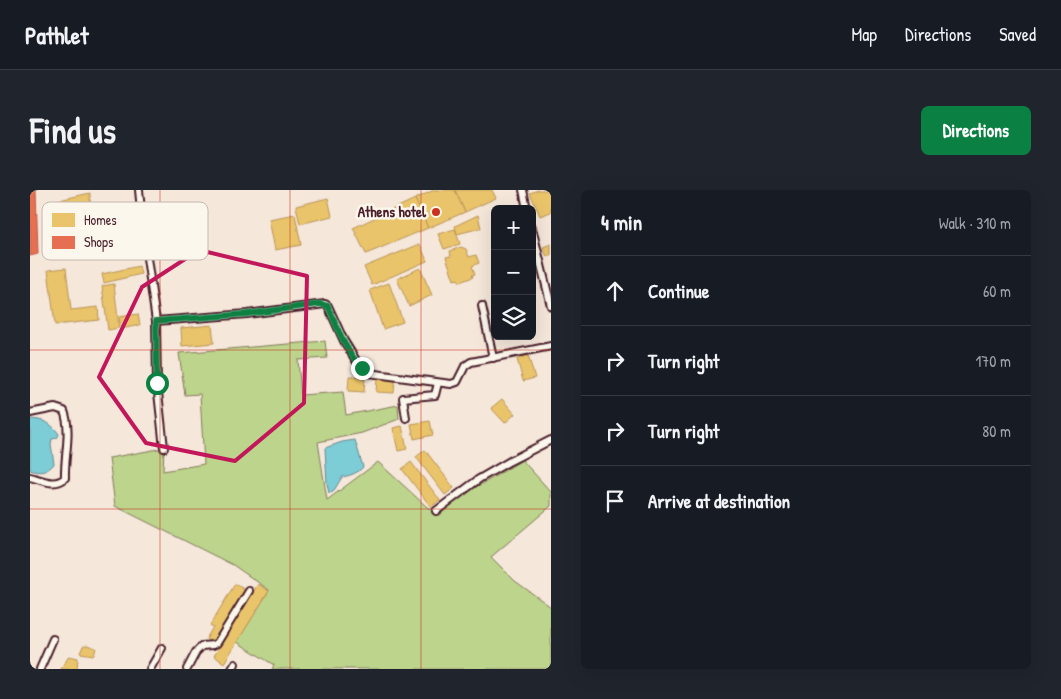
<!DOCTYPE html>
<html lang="en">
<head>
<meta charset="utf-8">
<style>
  :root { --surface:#171b24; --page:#20242c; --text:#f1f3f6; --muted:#9ea1a6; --line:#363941; --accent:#0b8043 }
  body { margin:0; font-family:"Patrick Hand",sans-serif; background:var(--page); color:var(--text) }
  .controls { position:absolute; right:15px; top:15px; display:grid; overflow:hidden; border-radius:8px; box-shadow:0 5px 20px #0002 }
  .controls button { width:45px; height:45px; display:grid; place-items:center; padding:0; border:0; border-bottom:1px solid var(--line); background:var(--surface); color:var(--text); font:25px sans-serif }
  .stop { position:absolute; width:15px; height:15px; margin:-11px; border:4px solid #0b8043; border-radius:50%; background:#fff }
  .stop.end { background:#0b8043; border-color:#fff; box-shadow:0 1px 5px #0008 }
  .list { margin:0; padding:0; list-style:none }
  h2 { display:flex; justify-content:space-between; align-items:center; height:65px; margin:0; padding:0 20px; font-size:21px }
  h2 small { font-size:16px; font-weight:400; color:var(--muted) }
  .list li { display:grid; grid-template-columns:32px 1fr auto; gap:15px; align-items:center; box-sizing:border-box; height:70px; padding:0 20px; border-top:1px solid var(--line) }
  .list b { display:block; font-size:19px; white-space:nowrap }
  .list em { font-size:16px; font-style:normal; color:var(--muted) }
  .icon { flex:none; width:28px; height:28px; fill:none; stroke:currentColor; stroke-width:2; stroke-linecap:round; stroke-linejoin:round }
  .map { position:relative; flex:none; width:521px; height:479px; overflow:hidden; border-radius:8px }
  header { display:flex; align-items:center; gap:30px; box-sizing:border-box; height:70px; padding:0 25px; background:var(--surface); border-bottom:1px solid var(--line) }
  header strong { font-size:24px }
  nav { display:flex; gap:28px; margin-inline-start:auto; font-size:18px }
  .intro { display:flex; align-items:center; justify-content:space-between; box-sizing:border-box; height:120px; padding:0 30px }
  h1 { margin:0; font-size:35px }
  .button { padding:12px 22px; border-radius:8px; background:var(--accent); color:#fff; font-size:18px; font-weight:700 }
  main { display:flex; gap:30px; padding:0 30px }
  aside { flex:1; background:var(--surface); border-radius:8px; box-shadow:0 5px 20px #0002 }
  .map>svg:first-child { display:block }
  .green { fill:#bcd48b; stroke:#837a5b }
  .water { fill:#7ccdd6; stroke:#688792 }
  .homes { fill:#e9c46a; stroke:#b99257 }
  .shops { fill:#e76f51; stroke:#b85746 }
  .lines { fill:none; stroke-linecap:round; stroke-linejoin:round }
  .street-casing { stroke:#4a1f2b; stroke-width:10 }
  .street { stroke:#fbf7ec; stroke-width:6 }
  .route { stroke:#0b8043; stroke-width:6 }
  .marked { fill:none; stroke:#c2185b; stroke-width:4; stroke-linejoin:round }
  .grid { fill:none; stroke:#c8321e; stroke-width:1; stroke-opacity:0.55 }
  .poi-dot { fill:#c8321e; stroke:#fbf7ec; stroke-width:2 }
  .labels { text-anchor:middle; stroke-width:5; stroke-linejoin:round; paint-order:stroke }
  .poi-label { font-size:15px; font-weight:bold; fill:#4a1f2b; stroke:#fbf7ec; text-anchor:end }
  .key { fill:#fbf7ec; stroke:#c6b6b2; stroke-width:1 }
  .key-label { font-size:14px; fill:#4a1f2b }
</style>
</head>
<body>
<header>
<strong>Pathlet</strong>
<nav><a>Map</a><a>Directions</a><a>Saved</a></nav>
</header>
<div class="intro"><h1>Find us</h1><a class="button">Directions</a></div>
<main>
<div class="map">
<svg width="521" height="479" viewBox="0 0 521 479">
  <rect width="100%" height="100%" fill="#f5e7da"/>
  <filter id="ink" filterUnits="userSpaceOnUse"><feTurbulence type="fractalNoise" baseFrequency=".02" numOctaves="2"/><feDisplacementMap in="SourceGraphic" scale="10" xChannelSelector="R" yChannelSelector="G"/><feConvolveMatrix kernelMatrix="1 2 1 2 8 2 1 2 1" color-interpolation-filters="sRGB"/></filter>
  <g filter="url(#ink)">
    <path class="green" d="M295,151L297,168L268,170L271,205L313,202L316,225L368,215L369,229L332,243L288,252L297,310L348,272L397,317L410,325L434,302L454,293L492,270L521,302V316L461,367L485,391L521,417V479H242L244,475L207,452L239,400L203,375L85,316L79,268L134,258L133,281L174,274L170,204L155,205L149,163Z"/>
    <g class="water">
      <path d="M0,229C14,230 20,232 29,244L27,248L22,249L21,254L24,274C16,283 10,283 0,280Z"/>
      <path d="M325,250L333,277C328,283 319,286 312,287L303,302L299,303L297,294L295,258L312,252Z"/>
    </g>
    <g class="homes">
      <path d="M404,0H425L435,22L398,38L385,9Z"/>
      <path d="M425,0H462L466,8L435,22Z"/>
      <path d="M508,0H521V22L510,26L500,3Z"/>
      <path d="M60,3L61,49L17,59L16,13Z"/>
      <path d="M298,8L302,26L270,34L266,16Z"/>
      <path d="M385,9L398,38L336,64L323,38Z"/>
      <path d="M265,24L271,55L245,60L239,29Z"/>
      <path d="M448,25L451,38L427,44L425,36Z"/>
      <path d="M425,39L430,54L414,59L408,44Z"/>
      <path d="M390,54L397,71L342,95L334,77Z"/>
      <path d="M521,54V65L517,67L513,57Z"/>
      <path d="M431,57L436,59L439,67L446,65L449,73L442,76L445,84L442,85L443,87L430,92L428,89L424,90L416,67L421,66L420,61Z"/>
      <path d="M109,76L111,84L74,93L72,84Z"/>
      <path d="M36,78L41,120L68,117L69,130L25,135L18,80Z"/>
      <path d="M390,78L402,105L379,116L367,89Z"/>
      <path d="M359,93L373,132L353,139L340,100Z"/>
      <path d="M84,94L89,138L78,140L72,96Z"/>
      <path d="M108,124L110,135L91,139L89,127Z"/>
      <path d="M182,135L184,153L152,156L151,138Z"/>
      <path d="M498,165L505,188L493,191L487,169Z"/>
      <path d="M319,186L335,187L334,202L318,201Z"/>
      <path d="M347,189L365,190L364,203L346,202Z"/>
      <path d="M472,209L485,224L475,233L461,218Z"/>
      <path d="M400,231L403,245L384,249L381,234Z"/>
      <path d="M372,236L377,259L368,261L363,238Z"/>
      <path d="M395,260L424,298L415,305L386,267Z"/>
      <path d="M381,272L410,310L401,317L372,279Z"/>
      <path d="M205,394L216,400L184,454L176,449L183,437L180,435Z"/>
      <path d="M228,394L239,401L194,473L184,466Z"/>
      <path d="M57,455L66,458L64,465L50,463L53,456Z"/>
      <path d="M39,466L48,468L47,479H31Z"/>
    </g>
    <path class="shops" d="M0,0H6L8,64L0,66Z"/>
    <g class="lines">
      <g class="street-casing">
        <g id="street">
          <path d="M109,0L113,40L126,131L127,193L134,258"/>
          <path d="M493,0L497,19"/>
          <path d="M502,38L521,116"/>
          <path d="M452,116L463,168"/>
          <path d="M126,131L217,124L295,114L298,116L314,151L327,172L338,183L421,194L427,192L435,176L441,172L521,156"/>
          <path d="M0,223L25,218L34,221C42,242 34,266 35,288C25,297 12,290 0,287"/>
          <path d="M376,228L373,208L405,205L408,193"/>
          <path d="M406,321L449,289L480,271L521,250"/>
          <path d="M10,479L23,449"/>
          <path d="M120,479L132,458"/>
          <path d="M157,479L166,462L172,456L183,455L187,453L219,401"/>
          <path d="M202,479L205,474"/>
        </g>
      </g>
      <use href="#street" class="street"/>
    </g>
  </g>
  <g class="lines" filter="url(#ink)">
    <path class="route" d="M127,193L126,131L217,124L290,114L298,116C307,137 316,162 332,178"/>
  </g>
  <path class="marked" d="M169,60L277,86L274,213L205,271L116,253L69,187L112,97Z"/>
  <path class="grid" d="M130,0V479M260,0V479M391,0V479M0,160H521M0,319H521"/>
  <circle class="poi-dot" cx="406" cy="22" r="5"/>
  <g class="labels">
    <g class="poi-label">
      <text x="396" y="27">Athens hotel</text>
    </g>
  </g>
  <rect x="12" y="12" width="166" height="58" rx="8" class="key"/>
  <rect x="22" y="23" width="23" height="14" fill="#e9c46a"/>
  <rect x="22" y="46" width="23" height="13" fill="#e76f51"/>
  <g class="key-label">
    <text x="54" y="35">Homes</text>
    <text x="54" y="57">Shops</text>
  </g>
</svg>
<div class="controls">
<button>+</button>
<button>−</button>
<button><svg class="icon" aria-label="layers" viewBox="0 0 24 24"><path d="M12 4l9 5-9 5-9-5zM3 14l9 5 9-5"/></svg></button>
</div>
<div class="stop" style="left:127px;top:193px"></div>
<div class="stop end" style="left:332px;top:178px"></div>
</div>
<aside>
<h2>4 min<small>Walk · 310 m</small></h2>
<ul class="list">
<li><svg class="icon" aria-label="ahead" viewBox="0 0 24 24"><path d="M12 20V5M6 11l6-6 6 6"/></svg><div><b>Continue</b></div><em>60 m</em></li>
<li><svg class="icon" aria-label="right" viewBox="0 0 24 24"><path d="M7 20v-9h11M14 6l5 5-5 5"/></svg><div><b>Turn right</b></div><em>170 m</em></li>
<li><svg class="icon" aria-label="right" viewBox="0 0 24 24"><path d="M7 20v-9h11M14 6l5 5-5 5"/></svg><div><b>Turn right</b></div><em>80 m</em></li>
<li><svg class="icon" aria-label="arrive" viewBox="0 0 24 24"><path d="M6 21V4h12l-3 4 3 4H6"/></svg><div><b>Arrive at destination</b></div></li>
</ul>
</aside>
</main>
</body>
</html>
